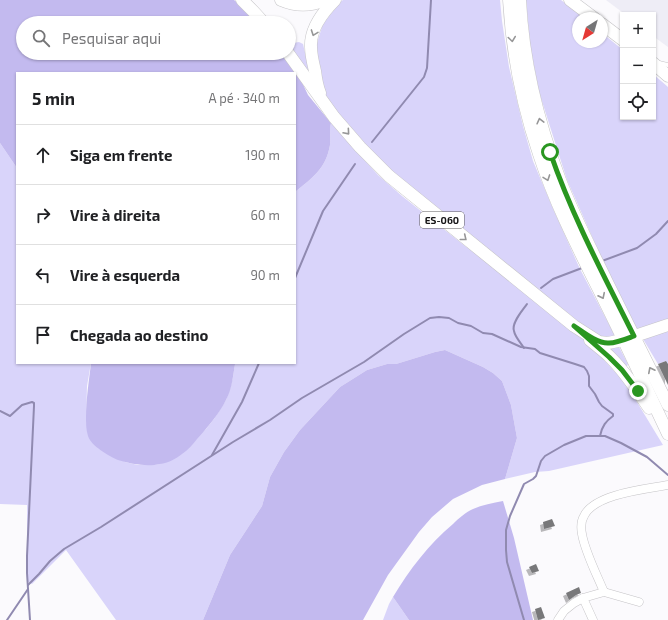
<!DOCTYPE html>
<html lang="pt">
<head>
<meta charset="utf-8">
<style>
  :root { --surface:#fff; --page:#f6f6f6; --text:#202124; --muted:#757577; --line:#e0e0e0 }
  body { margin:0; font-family:"Exo 2",sans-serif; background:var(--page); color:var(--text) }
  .controls { position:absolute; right:12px; top:12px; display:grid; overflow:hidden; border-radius:0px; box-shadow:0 1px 3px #0004 }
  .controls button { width:36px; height:36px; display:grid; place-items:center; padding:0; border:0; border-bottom:1px solid var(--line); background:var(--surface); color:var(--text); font:20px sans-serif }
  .compass { position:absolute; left:572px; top:12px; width:36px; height:36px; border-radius:50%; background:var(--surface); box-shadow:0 1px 3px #0004; rotate:217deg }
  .stop { position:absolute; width:12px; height:12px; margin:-9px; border:3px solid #299620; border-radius:50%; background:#fff }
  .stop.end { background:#299620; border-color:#fff; box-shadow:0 1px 4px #0008 }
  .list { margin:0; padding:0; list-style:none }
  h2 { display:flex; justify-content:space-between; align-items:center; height:52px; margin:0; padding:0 16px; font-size:17px }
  h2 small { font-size:13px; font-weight:400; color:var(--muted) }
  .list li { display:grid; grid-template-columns:26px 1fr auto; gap:12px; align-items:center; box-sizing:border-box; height:60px; padding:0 16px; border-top:1px solid var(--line) }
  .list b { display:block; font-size:15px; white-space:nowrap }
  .list em { font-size:13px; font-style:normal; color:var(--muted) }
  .icon { flex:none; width:22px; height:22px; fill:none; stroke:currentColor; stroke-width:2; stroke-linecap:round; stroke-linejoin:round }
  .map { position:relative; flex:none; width:668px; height:620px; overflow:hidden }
  .search { position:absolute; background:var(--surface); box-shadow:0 1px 3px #0004; left:16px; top:16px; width:280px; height:44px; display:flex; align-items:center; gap:10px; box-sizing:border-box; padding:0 14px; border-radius:22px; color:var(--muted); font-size:15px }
  .panel { position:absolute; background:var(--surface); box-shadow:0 1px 3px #0004; left:16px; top:72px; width:280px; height:292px; border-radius:0px }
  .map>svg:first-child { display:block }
  .built { fill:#eeedf6 }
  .green { fill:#d9d4fa }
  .forest { fill:#c3baef }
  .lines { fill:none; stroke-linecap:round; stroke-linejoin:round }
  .stream { stroke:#908ab0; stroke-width:2 }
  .building { fill:#78787a; filter:url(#shadow) }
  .service-casing { stroke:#c5c4c7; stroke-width:5 }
  .minor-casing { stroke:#c5c4c7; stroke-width:9 }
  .primary-casing { stroke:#c5c4c7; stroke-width:13 }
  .service { stroke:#fff; stroke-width:4 }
  .minor { stroke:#fff; stroke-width:8 }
  .primary { stroke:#fff; stroke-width:12 }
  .oneway { stroke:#969697 }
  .route { stroke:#299620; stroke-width:5 }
  .labels { text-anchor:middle; stroke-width:3.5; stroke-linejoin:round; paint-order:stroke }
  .shield { fill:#fff; stroke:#5c5b5d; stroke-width:1 }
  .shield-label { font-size:10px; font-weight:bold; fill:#161517 }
</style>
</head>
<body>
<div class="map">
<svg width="668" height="620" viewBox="0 0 668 620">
  <defs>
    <filter id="shadow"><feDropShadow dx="-3" dy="3" stdDeviation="0" flood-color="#0004"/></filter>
  </defs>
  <rect width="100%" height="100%" fill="#fbfafd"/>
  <path class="built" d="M606,0H668V47L653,36V15H626Z"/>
  <g class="green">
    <path d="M343,0H500L502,21L509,67L523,126L533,161L554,211L580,269L615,336L609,339L598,337L406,186L371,152L337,113L325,95L315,49L323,24L340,2Z"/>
    <path d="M526,0H561L584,18H578V42H602V33L623,50V117H653V74L668,87V320L640,331L632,327L567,180L539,92L530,45Z"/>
    <path d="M299,42L303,44L310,74L290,48L293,43Z"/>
    <path d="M331,123L378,175L402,196L465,246L488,262L574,331L593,348L626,384L663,445L549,471L535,472L505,479L517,438L511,405L502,381L493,373L483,367L445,350L435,352L396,364H387L367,370L340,387L300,430L284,452L270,477L262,506L230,555L203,620H116L66,550L32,584L27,581V505L0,504V143L17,168V363H91L87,386L86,423L125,462L138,465H152L160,464L206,429L214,419L226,400L230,389L233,377L235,363H295V192C312,178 326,169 330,145C331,138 329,131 331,123Z"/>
    <path d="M668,331V364L666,361L658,364L643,339Z"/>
    <path d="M619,347L628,364L626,368L606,348Z"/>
    <path d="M393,597L409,620H383L389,604Z"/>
  </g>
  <g class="forest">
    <path d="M0,0H234L248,11L257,23H23V53H281L299,76L308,95L331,123C329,131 331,138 330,145C326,169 312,178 295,192V73H17V168L0,143Z"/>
    <path d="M445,350L483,367L493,373L502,381L511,405L517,438L505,479L482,485L453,499L432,517L419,532L388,575L363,620H203L230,555L262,506L270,477L284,452L300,430L340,387L367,370L387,364H396L435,352Z"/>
    <path d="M91,363H235V364C233,376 232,389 226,400C219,414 208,427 197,439C193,444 188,450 182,454C176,459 168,463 160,464C147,467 131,464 118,460C109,456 91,446 88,436C86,430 86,423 86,418C86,399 89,381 91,363Z"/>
    <path d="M503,501L514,538L533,620H409L393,597C409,570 429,544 453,524C459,518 466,512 473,509C482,505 493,503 503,501Z"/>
  </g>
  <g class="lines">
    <g class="stream">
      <path d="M372,142L424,77L427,68L431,0"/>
      <path d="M602,261L637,248L656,234L668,221"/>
      <path d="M295,278L323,211L355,164"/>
      <path d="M541,288L553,279L582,268"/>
      <path d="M524,348C521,343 515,337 514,331C511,323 523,310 527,304"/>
      <path d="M0,411L10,416L22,405L32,402L34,403V406L27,556V573L30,620"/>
      <path d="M212,455L242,402L259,363"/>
      <path d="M28,585L39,574L50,561L64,549L101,527L233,442L270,420L302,398L364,362L404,334L430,318L439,317L449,318L458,323L471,326L483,333L492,334L521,347L535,349L540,353L575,364L584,367L587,371L589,376V386L595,394L599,402L602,406L613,414V416C606,421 602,426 600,436"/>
      <path d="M7,620L28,589"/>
      <path d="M524,620L507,562L506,550V530L510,516L524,484L533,479L536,476L541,461L545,456L564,445L586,436H605L621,443L647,457L668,475"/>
    </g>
  </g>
  <g class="building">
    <path d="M666,361L668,364V385L658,364Z"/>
    <path d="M552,519L555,526L544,529L543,522Z"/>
    <path d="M536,564L539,571L532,573L529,567Z"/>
    <path d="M579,587L581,593L576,595L569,600L566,593Z"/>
    <path d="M541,607L545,618L538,620L535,609Z"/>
  </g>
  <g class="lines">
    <g class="service-casing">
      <path id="service" d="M659,63L668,65"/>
    </g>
    <g class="minor-casing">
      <g id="minor">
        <path d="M604,592C597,575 585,552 582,534C581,529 581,521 584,516C594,494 646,489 668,485"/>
        <path d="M583,598L593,620"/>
        <path d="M558,620L564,611L574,603L583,598L604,592L639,602"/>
      </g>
    </g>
    <g class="primary-casing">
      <g id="primary">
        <path d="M242,0L254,12L264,23"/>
        <path d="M281,0C295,6 311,6 325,0"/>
        <path d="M509,0C512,52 522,104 539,154C555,204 580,252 604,300C626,344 647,389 668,434"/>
        <path d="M520,0C523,62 538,122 560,180C573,214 590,247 606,280C626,321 647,363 668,405"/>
        <path d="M570,0L594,18"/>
        <path d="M602,24L623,40"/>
        <path d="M288,53L334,117L360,147L389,176L574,326L599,342L608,343L623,340L668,325"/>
        <path d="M653,63L668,76"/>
        <path d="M320,93C317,86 316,79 315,71C313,63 311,55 311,47C310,29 323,12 335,0"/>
        <path d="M590,340C597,346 604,351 610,357C625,372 637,390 649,408"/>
      </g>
    </g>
    <use href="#service" class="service"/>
    <use href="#minor" class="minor"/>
    <use href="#primary" class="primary"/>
  </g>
  <defs><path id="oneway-chevron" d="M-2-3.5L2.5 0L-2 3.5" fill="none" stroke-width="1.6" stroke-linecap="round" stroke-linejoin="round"/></defs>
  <g class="oneway">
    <use href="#oneway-chevron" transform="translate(314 33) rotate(110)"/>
    <use href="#oneway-chevron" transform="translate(512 39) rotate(82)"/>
    <use href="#oneway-chevron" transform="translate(540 121) rotate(-104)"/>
    <use href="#oneway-chevron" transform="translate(347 132) rotate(49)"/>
    <use href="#oneway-chevron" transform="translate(547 178) rotate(70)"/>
    <use href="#oneway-chevron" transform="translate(464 238) rotate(39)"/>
    <use href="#oneway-chevron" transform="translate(602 296) rotate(64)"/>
    <use href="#oneway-chevron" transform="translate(651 370) rotate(-117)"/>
  </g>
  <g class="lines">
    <path class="route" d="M550,152C572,216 604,276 634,336C626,339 617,343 609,343C598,344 583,332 574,326L609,357L622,370L638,391"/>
  </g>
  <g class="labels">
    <rect class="shield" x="420" y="212" width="44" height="16" rx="3"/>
    <g class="shield-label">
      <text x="442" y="224">ES-060</text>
    </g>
  </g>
</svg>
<div class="controls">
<button>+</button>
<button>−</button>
<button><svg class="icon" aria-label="locate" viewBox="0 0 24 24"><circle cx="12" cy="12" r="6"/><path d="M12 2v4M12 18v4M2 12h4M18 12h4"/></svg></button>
</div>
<svg class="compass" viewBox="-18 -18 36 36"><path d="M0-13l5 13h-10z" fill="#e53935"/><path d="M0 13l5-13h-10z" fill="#757577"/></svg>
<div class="stop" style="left:550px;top:152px"></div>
<div class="stop end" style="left:638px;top:391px"></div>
<div class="search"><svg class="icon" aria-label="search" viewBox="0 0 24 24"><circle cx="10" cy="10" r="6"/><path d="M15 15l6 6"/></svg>Pesquisar aqui</div>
<section class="panel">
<h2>5 min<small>A pé · 340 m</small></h2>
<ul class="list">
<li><svg class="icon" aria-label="ahead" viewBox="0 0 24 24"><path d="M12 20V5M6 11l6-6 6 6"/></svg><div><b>Siga em frente</b></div><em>190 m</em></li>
<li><svg class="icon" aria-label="right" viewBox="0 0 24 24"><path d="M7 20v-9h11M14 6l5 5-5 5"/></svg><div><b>Vire à direita</b></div><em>60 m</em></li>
<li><svg class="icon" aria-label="left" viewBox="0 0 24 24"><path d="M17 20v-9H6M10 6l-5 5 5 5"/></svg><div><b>Vire à esquerda</b></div><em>90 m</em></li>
<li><svg class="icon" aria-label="arrive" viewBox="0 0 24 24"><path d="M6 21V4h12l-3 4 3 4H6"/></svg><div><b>Chegada ao destino</b></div></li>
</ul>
</section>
</div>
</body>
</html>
